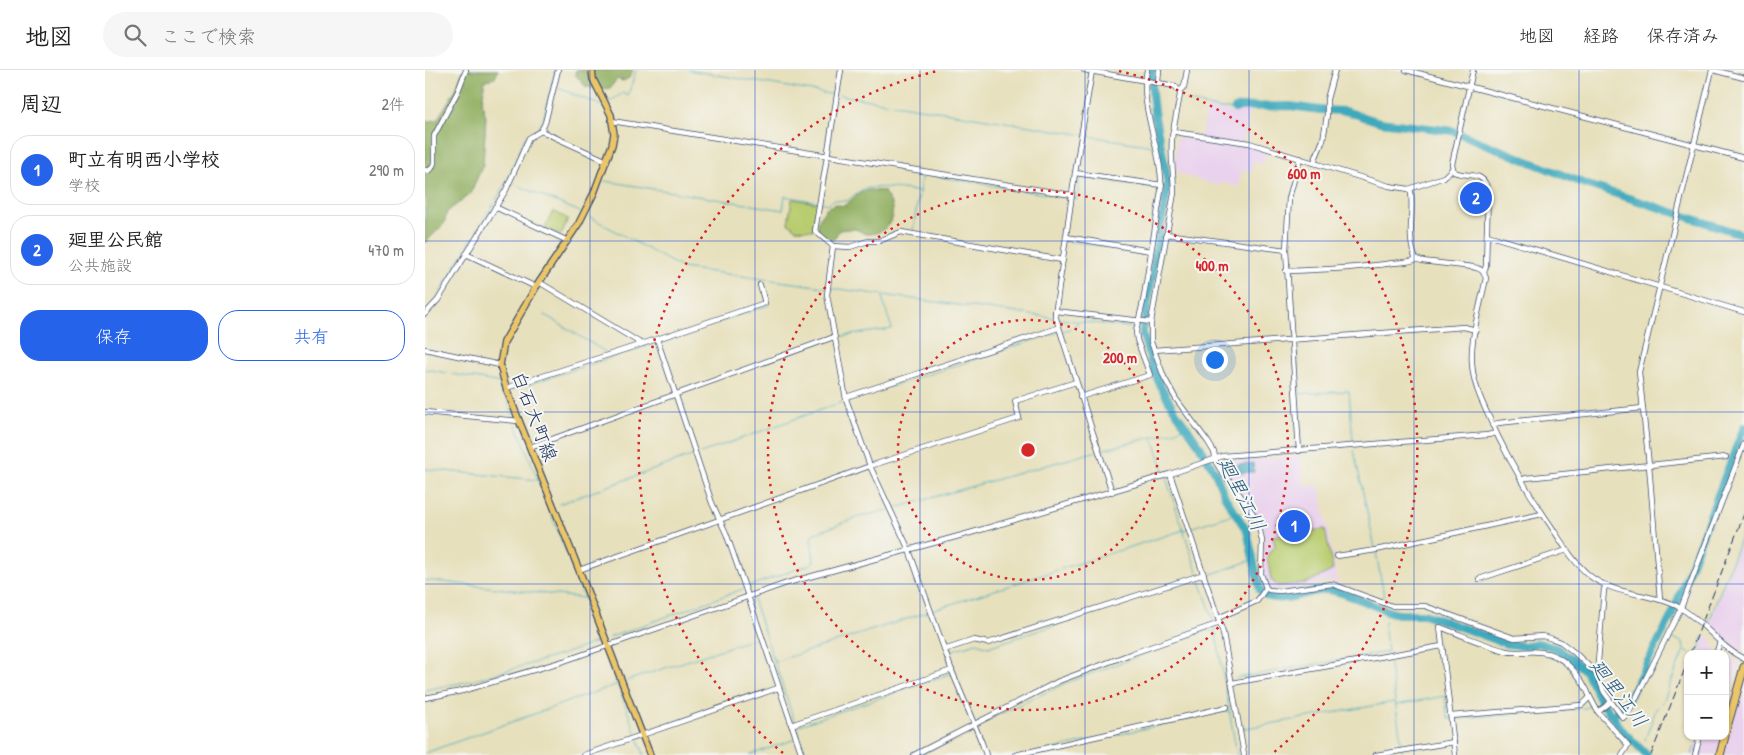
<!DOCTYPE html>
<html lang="ja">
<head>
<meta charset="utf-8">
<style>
  :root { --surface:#fff; --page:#f6f6f6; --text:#222; --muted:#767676; --line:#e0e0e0; --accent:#2563eb }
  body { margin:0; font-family:"Patrick Hand","Klee One",sans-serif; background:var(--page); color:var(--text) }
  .controls { position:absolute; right:15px; bottom:15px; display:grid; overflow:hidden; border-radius:10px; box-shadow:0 1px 4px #0004 }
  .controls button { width:45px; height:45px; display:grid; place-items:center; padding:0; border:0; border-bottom:1px solid var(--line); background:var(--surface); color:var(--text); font:25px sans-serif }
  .you { position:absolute; left:789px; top:289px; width:18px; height:18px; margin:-12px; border:4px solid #fff; border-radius:50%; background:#1a73e8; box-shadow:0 0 0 8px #1a73e833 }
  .badge { display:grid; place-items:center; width:32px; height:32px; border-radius:50%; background:var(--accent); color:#fff; font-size:16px; font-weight:700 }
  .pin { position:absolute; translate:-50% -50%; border:2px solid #fff; box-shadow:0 1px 5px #0006 }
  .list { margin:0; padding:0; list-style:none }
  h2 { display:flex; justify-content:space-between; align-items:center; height:65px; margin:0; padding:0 20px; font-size:21px }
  h2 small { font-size:16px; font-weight:400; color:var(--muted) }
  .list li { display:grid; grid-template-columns:32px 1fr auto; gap:15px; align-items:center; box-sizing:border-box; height:70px; margin:0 10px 10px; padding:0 10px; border:1px solid var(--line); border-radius:20px }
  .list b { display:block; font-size:19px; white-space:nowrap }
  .list p { margin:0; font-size:16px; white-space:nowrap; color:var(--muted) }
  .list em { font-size:16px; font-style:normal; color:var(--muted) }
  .actions { display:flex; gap:10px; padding:15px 20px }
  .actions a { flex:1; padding:11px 0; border:1px solid var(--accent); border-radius:20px; text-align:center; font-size:18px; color:var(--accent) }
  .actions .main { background:var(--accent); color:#fff }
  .icon { flex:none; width:28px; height:28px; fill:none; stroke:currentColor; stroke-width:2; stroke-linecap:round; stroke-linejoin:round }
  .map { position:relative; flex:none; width:1319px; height:685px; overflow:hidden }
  header { display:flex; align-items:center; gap:30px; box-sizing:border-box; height:70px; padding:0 25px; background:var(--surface); border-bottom:1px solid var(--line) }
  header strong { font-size:24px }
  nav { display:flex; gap:28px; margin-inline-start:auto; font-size:18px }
  .search { width:350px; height:45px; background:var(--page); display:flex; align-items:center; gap:12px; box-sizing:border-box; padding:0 18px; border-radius:28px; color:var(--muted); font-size:19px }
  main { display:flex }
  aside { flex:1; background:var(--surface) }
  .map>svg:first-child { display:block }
  .built { fill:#e9d2ed }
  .green { fill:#b9cd70; stroke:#6a7e67 }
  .forest { fill:#92b062; stroke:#567060 }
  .water { fill:#3ca9bc; stroke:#2c6c8d }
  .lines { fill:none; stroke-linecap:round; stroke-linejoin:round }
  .stream { stroke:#3ca9bc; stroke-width:1 }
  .river { stroke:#3ca9bc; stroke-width:8 }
  .minor-casing { stroke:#3a4a6c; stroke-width:6 }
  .major-casing { stroke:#3a4a6c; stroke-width:8 }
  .highway-casing { stroke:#3a4a6c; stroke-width:9 }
  .minor { stroke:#fff; stroke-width:4.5 }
  .major { stroke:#ebc669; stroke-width:5.5 }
  .highway { stroke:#ebc669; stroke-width:7 }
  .rail { stroke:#1b2f5e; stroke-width:1; stroke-dasharray:8 4; stroke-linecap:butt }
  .grid { fill:none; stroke:#1d4ed8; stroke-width:1; stroke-opacity:0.55 }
  .ring { fill:none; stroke:#d62828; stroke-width:2.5; stroke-dasharray:2.5 5 }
  .labels { text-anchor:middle; stroke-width:4; stroke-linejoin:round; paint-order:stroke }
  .street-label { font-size:19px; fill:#1b2f5e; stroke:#f6f6f2 }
  .water-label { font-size:20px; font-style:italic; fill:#275a7f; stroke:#f6f6f2 }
  .centre { fill:#d62828; stroke:#f6f6f2; stroke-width:2.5 }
  .ring-label { font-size:15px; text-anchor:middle; font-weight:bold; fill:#d62828; stroke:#f6f6f2; stroke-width:4; stroke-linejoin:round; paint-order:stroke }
</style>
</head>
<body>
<header>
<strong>地図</strong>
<div class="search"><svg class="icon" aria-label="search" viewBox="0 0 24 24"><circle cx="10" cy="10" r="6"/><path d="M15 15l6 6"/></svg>ここで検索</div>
<nav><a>地図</a><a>経路</a><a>保存済み</a></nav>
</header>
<main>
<aside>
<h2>周辺<small>2件</small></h2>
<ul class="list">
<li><span class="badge">1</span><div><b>町立有明西小学校</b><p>学校</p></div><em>290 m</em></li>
<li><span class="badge">2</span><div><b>廻里公民館</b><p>公共施設</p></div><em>470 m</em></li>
</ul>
<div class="actions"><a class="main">保存</a><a>共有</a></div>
</aside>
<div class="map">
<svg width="1319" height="685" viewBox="0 0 1319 685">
  <rect width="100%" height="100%" fill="#f6f6f2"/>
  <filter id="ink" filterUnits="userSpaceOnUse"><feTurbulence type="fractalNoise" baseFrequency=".02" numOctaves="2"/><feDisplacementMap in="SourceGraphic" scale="10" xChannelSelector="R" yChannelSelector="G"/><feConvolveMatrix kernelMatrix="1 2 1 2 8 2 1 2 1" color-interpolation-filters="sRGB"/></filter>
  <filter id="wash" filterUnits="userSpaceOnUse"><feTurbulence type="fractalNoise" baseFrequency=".0096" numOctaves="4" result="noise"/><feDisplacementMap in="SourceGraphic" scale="20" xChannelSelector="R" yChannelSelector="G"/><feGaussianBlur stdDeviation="1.12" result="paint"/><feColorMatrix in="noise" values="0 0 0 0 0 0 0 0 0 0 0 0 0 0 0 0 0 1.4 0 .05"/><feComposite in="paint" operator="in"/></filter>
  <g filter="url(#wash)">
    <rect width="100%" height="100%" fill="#e7e0bc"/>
    <g class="built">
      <path d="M782,37L807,42L816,38L825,39L817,73L842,80L838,94L829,92L826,101L817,100L813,117L795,112L794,116L753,103L750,88L752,67L775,69Z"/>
      <path d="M874,386L880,416L894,415L913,513L902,511L876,518L855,520L847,519L841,513L837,504L839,472L838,461L835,451L829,439L802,405L808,402L806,391Z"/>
      <path d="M1319,461V581H1315L1297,568L1284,555Z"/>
      <path d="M1280,565L1286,569L1292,583L1295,584H1274Z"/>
      <path d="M1300,586L1311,590L1314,594L1300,651Z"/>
      <path d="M1319,609V685H1298Z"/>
      <path d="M1274,666H1296L1292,685H1268Z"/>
    </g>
    <g class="green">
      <path d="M367,129L392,133L388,160L370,159L367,155L363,154Z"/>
      <path d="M128,141L143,149L136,165L120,158Z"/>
      <path d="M900,459L908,500L882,513L853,516L846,510L842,486L850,476L848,466Z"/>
    </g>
    <g class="forest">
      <path d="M38,0H73L70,8L60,10L57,33L61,47L58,95L45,124L22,142L19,154L0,173V52L12,50L31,19Z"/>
      <path d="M151,0H208L204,8L198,11L192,9L185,18L178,19L161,17L150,4Z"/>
      <path d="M444,120L459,121C460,126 465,129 466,134C472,152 458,165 441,164C437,163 434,160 430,159C425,158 419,160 414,160L409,169L403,170C396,165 389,159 394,149C396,145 399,143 401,138L411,134C422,139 424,130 432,125C435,123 440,121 444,120Z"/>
    </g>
    <path class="water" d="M828,393L829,402L813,403L812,395Z"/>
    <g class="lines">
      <g class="stream">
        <path d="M263,0L410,25"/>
        <path d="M133,18L177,36"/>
        <path d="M414,25L654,64"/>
        <path d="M760,31L796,39H810"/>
        <path d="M184,32L198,23L203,26L211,0"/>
        <path d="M658,65L728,76"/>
        <path d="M180,111L358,140L360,126L404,134L408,130L423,131C428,125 434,120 443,118C453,116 483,119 494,122"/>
        <path d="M87,113L155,142"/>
        <path d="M740,119H742"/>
        <path d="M649,129H652L655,107L733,118"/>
        <path d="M71,130L82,111L100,68L113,59L118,51L130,0"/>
        <path d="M165,147L257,198L630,248"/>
        <path d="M56,154L69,134"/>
        <path d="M488,160L497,104L645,128"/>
        <path d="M50,163L54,157"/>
        <path d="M645,171L731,185"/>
        <path d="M40,180L48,167"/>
        <path d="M866,205L871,267"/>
        <path d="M13,226L37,185"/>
        <path d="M120,245L182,283"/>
        <path d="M634,249L709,258"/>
        <path d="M638,261L651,257L653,252"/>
        <path d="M412,267L467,259L458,231V226"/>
        <path d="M871,271L875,324L924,321L928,372"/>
        <path d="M235,272L344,235L338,215V209"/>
        <path d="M0,299L76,313L88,347"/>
        <path d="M86,320L231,273"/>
        <path d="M424,330L634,262"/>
        <path d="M91,354L113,410"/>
        <path d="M728,367L740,404"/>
        <path d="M676,380L752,361L760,355"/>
        <path d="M929,381L950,478"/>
        <path d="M273,384L420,331"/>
        <path d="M0,399L113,410L175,569"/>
        <path d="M741,408L773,504"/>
        <path d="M134,434L269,385"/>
        <path d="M467,439L672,381"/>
        <path d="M951,482L960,532"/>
        <path d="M781,506L827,490"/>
        <path d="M0,510L158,528"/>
        <path d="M322,517L386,494L389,491L386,468L388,464L434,447L463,440"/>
        <path d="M328,529L370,653"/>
        <path d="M507,540L812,443"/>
        <path d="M964,545L965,542"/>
        <path d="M961,551L959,556L963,582"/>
        <path d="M1283,554L1319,459"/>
        <path d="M790,558L812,685"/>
        <path d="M183,568L318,519"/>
        <path d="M180,581L211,664"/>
        <path d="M1260,581L1266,584"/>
        <path d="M1272,584L1279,565"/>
        <path d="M964,589L978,685"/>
        <path d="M349,592L503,542"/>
        <path d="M530,602L524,581L552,573L563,577L774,508L790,554"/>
        <path d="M811,608L963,582"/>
        <path d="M201,611L334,567"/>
        <path d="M0,620L46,611L139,584L177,570"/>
        <path d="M1172,633L1175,630"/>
        <path d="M971,635L1020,626L1023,649L1160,638L1165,636"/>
        <path d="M566,648L641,613L783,560L789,562"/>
        <path d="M816,659L970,632"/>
        <path d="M213,668L219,685"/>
        <path d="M373,668H375L372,656L527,603"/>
        <path d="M376,669L381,685"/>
        <path d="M1220,670L1231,639L1238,632L1259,580L1258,572L1244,568"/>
        <path d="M0,683L193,614"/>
        <path d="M325,685L368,670"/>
        <path d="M496,685L554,654"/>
        <path d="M603,685L797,641L805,642"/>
        <path d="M1267,685L1270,676"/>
      </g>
      <g class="river">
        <path d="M727,0C725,27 731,54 737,81C739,93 743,106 742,119L718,259V265L729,301L735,315L748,338L773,373L790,402L800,427L822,461L835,520C850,539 883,520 902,520C917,520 949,537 965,542L973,544H999L1082,574L1099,576L1113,573L1131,578L1161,601L1175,630L1199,662L1222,685"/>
        <path d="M810,39L815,37L865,36L895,40L920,41L955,52L1028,61L1160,114L1319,165"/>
        <path d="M1188,645L1199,637L1247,545L1319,357"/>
      </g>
    </g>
  </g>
  <g filter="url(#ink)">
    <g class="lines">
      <g class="minor-casing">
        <g id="minor">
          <path d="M416,0L390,161L408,176L425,177L443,171H454L476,162L637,190"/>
          <path d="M659,0L750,16L754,21L755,25L748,61L756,63L824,73L964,116L984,119L986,122C989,144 981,168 991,189L997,191L1048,197C1056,199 1058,200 1061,208C1056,233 1045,268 1047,293C1048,313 1056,330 1064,347C1081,386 1102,421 1126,456C1137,473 1149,493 1165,506C1192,527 1229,522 1257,539C1280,553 1295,577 1319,589"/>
          <path d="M981,0L1319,88"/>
          <path d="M1048,0L1027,94L1029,102C1044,108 1059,100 1063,121L1061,196L1059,202"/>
          <path d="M1288,0L1319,8"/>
          <path d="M667,1L650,103L630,245L687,422"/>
          <path d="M733,12L734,0"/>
          <path d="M754,21L759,17L762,0"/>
          <path d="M187,51L647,125"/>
          <path d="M116,61L182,91"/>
          <path d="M748,61C744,82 749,102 749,123L726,252V272L729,280L739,307L751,329L783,372L789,382L791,392L798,404L808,415L833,451L837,471L836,504L841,518L844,520L855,521L907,514L967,536H1000L1089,568L1118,566L1128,569L1136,572L1150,583L1172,604"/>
          <path d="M889,92L898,70L902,45V29L910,0"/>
          <path d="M0,100L3,101L7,98L9,93V66L33,21L41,0"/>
          <path d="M650,103L737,115"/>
          <path d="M984,119L1019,107L1027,99"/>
          <path d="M70,137L143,171"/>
          <path d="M741,164L861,180"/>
          <path d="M1062,165L1319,242"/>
          <path d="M641,167L726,181"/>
          <path d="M408,176L402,225L421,329L445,396L484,480L527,601L557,673L561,685"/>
          <path d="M41,184L111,217"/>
          <path d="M861,201C897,200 933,198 968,193C976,192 984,193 991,189"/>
          <path d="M114,212L217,274L340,233L335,215"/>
          <path d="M630,241L726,252"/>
          <path d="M0,244L13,230L81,120L104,68L116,61L120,53L133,0"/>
          <path d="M232,269L287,433L301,463L323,526L377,685"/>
          <path d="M0,279L75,295"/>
          <path d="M729,280L1039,257L1051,260"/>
          <path d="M81,318L217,274"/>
          <path d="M421,327L633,258"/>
          <path d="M655,327L725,305L712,270L711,261L718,232L736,121C739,83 713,37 722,0"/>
          <path d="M0,342L94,351"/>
          <path d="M1067,355L1073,353L1218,338"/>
          <path d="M105,377L409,267"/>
          <path d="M874,381L861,180L864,128L875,88"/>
          <path d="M1096,410L1101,408L1301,387"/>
          <path d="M912,486L951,480L1117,444"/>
          <path d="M154,500L445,396L594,348L590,331L651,312"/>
          <path d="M1054,509L1142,480"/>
          <path d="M1181,516L1179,519L1172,604L1179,622L1198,648L1204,642L1256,538L1319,374"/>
          <path d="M1235,530L1224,395L1214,302L1287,0"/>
          <path d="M793,548L832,531L841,518"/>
          <path d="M519,580L549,570L563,573L779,504"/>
          <path d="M1291,584L1295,572"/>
          <path d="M807,613L1017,576"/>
          <path d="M0,628L37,621L139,591L362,513L545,463L745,404"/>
          <path d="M1173,642L1186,632"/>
          <path d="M1026,646L1157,635L1165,627L1173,642L1203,675L1197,685"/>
          <path d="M366,655L527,600"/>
          <path d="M159,685L353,618"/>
          <path d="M489,685L634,611L708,583L795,553"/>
          <path d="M590,685L802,637"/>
          <path d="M819,685L798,563L745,404L798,386L1063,365L1071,363"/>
          <path d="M951,685L1029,672"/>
          <path d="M1030,685L1015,557C1037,565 1059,575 1081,581C1092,584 1104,580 1116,582C1139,584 1157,607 1165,627"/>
          <path d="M1270,685L1275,666"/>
        </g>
      </g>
      <g class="major-casing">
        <path id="major" d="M167,0L168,9L186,45L189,64L187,75L169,123L154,153L111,217L79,272L75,295L81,318L154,500L225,685"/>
      </g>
      <g class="highway-casing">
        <g id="highway">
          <path d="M1300,664L1319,597"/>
          <path d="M1295,685L1300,666"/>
        </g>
      </g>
      <use href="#minor" class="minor"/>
      <use href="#major" class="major"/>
      <use href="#highway" class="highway"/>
      <g class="rail">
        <path d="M1265,584L1319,444"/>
        <path d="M1226,685L1263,591"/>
      </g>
    </g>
  </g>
  <path class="grid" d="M165,0V685M330,0V685M495,0V685M660,0V685M824,0V685M989,0V685M1154,0V685M0,171H1319M0,342H1319M0,514H1319"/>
  <g class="ring">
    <circle cx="603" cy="380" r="130"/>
    <circle cx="603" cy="380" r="260"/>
    <path d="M358 683A390 390 0 0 1 512 1M694 1A390 390 0 0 1 848 683"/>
  </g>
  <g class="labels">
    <g class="street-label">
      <text transform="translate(110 346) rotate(69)" y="7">白石大町線</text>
    </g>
    <g class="water-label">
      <text transform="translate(817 424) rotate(63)" y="7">廻里江川</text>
      <text transform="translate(1194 623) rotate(53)" y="7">廻里江川</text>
    </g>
  </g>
  <circle cx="603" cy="380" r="8" class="centre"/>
  <g class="ring-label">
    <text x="879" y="109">600 m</text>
    <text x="787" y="201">400 m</text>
    <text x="695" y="293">200 m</text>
  </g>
</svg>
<div class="controls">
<button>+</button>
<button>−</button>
</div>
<div class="you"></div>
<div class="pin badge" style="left:869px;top:456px">1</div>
<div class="pin badge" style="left:1051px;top:128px">2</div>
</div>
</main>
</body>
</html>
